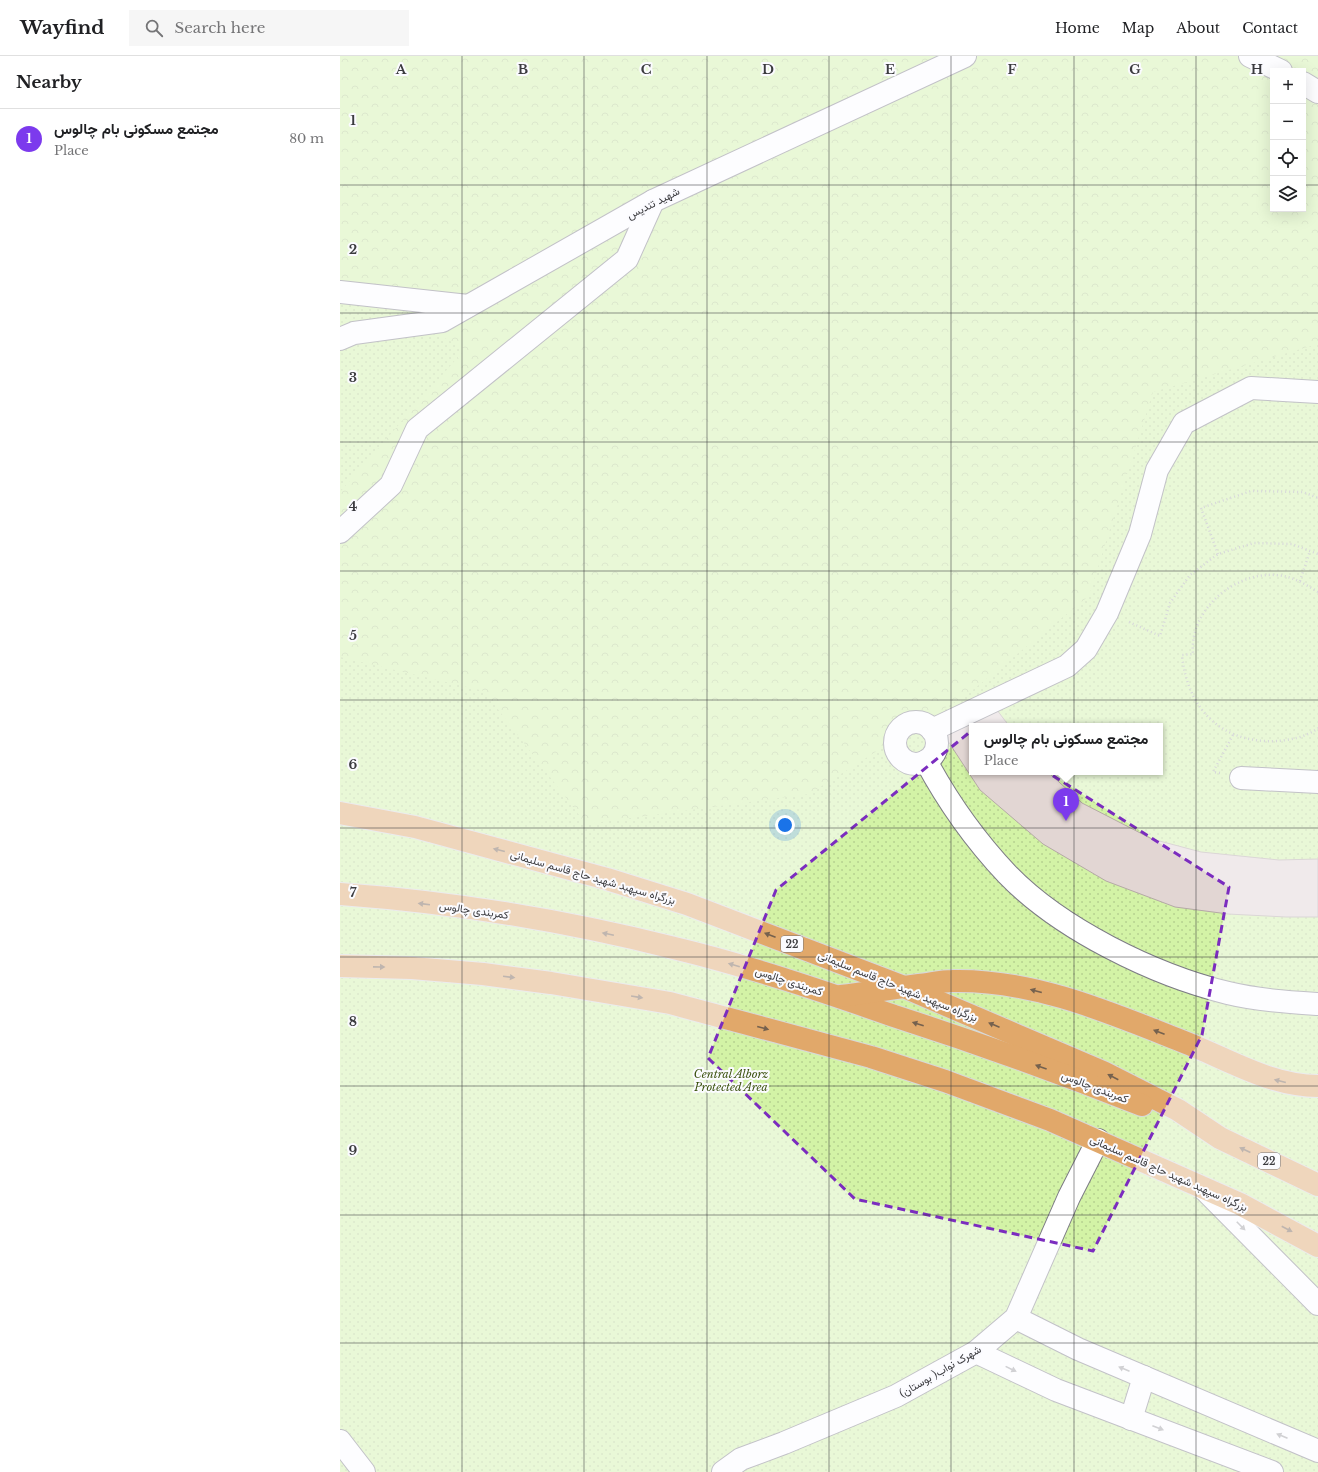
<!DOCTYPE html>
<html lang="en">
<head>
<meta charset="utf-8">
<style>
  :root { --surface:#fff; --page:#f6f6f6; --text:#202124; --muted:#757577; --line:#e0e0e0; --accent:#7c3aed }
  body { margin:0; font-family:"Libre Baskerville",Vazirmatn,serif; background:var(--page); color:var(--text) }
  .controls { position:absolute; right:12px; top:12px; display:grid; overflow:hidden; border-radius:0px; box-shadow:0 4px 16px #0002 }
  .controls button { width:36px; height:36px; display:grid; place-items:center; padding:0; border:0; border-bottom:1px solid var(--line); background:var(--surface); color:var(--text); font:20px sans-serif }
  .you { position:absolute; left:445px; top:769px; width:14px; height:14px; margin:-10px; border:3px solid #fff; border-radius:50%; background:#1a73e8; box-shadow:0 0 0 6px #1a73e833 }
  .badge { display:grid; place-items:center; width:26px; height:26px; border-radius:50%; background:var(--accent); color:#fff; font-size:13px; font-weight:700 }
  .pin { position:absolute; translate:-50% -33px; filter:drop-shadow(0 1px 2px #0008) }
  .pin::after { content:''; position:absolute; top:21px; width:14px; height:12px; background:inherit; clip-path:polygon(0 0,100% 0,50% 100%) }
  .popup { position:absolute; left:629px; top:667px; width:194px; height:52px; box-sizing:border-box; display:grid; place-content:center; border-radius:0px; background:var(--surface); filter:drop-shadow(0 1px 3px #0005); font-size:13px; white-space:nowrap; color:var(--muted) }
  .popup b { font-size:15px; color:var(--text) }
  .popup::after { content:''; position:absolute; left:50%; top:100%; margin-left:-8px; border:8px solid transparent; border-top-color:var(--surface) }
  .list { margin:0; padding:0; list-style:none }
  h2 { display:flex; justify-content:space-between; align-items:center; height:52px; margin:0; padding:0 16px; font-size:17px }
  h2 small { font-size:13px; font-weight:400; color:var(--muted) }
  .list li { display:grid; grid-template-columns:26px 1fr auto; gap:12px; align-items:center; box-sizing:border-box; height:60px; padding:0 16px; border-top:1px solid var(--line) }
  .list b { display:block; font-size:15px; white-space:nowrap }
  .list p { margin:0; font-size:13px; white-space:nowrap; color:var(--muted) }
  .list em { font-size:13px; font-style:normal; color:var(--muted) }
  .icon { flex:none; width:22px; height:22px; fill:none; stroke:currentColor; stroke-width:2; stroke-linecap:round; stroke-linejoin:round }
  .map { position:relative; flex:none; width:978px; height:1416px; overflow:hidden }
  header { display:flex; align-items:center; gap:24px; box-sizing:border-box; height:56px; padding:0 20px; background:var(--surface); border-bottom:1px solid var(--line) }
  header strong { font-size:19px }
  nav { display:flex; gap:22px; margin-inline-start:auto; font-size:14px }
  .search { width:280px; height:36px; background:var(--page); display:flex; align-items:center; gap:10px; box-sizing:border-box; padding:0 14px; border-radius:0px; color:var(--muted); font-size:15px }
  main { display:flex }
  aside { flex:1; background:var(--surface) }
  .map>svg:first-child { display:block }
  .grass { fill:url(#grass-dots); fill-rule:evenodd }
  .forest { fill:url(#forest-crowns); fill-rule:evenodd }
  .building { fill:#e2d6d3; stroke:#b5a9a6 }
  .lines { fill:none; stroke-linecap:round; stroke-linejoin:round }
  .minor-casing { stroke:#7d7c85; stroke-width:24 }
  .highway-casing { stroke:#d8d8d9; stroke-width:24 }
  .path { stroke:#ababaf; stroke-width:2.5; stroke-dasharray:1 3; stroke-linecap:butt }
  .minor { stroke:#fff; stroke-width:22 }
  .highway { stroke:#e1a86a; stroke-width:22 }
  .oneway { fill:#75614e }
  .oneway2 { fill:#9d9d9f }
  .marked { fill:none; stroke:#7b2cbf; stroke-width:3; stroke-dasharray:8 5; stroke-linejoin:round }
  .grid { fill:none; stroke:#3b3b3f; stroke-width:1; stroke-opacity:0.55 }
  .labels { text-anchor:middle; stroke-width:4; stroke-linejoin:round; paint-order:stroke }
  .shield { fill:#fbfbff; stroke:#757579; stroke-width:1 }
  .shield-label { font-size:10px; font-weight:bold; fill:#3b3b3f }
  .street-label { font-size:11px; fill:#3b3b3f; stroke:#fbfbff }
  .park-label { font-size:11px; font-style:italic; fill:#3b520f; stroke:#fbfbff }
  .grid-label { font-size:13px; text-anchor:middle; font-weight:bold; fill:#3b3b3f; stroke:#fbfbff; stroke-width:4; stroke-linejoin:round; paint-order:stroke }
</style>
</head>
<body>
<header>
<strong>Wayfind</strong>
<div class="search"><svg class="icon" aria-label="search" viewBox="0 0 24 24"><circle cx="10" cy="10" r="6"/><path d="M15 15l6 6"/></svg>Search here</div>
<nav><a>Home</a><a>Map</a><a>About</a><a>Contact</a></nav>
</header>
<main>
<aside>
<h2>Nearby<small></small></h2>
<ul class="list">
<li><span class="badge">1</span><div><b>مجتمع مسکونی بام چالوس</b><p>Place</p></div><em>80 m</em></li>
</ul>
</aside>
<div class="map">
<svg width="978" height="1416" viewBox="0 0 978 1416">
  <defs>
    <pattern id="grass-dots" width="8" height="8" patternUnits="userSpaceOnUse"><rect width="8" height="8" fill="#d3f3a6"/><path d="M2 2h.1M6 6h.1" fill="none" stroke="#b6d190" stroke-width="1.8" stroke-linecap="round"/></pattern>
    <pattern id="forest-crowns" width="20" height="18" patternUnits="userSpaceOnUse"><rect width="20" height="18" fill="#d3f3a6"/><path d="M2 6a3 3 0 1 1 6 0M12 15a3 3 0 1 1 6 0" fill="none" stroke="#b6d190"/></pattern>
  </defs>
  <rect width="100%" height="100%" fill="#fbfbff"/>
  <path class="grass" d="M0,0H978V1416H0ZM933,15H963V153H933ZM632,670H820V716H632Z"/>
  <path class="forest" d="M0,0H978V288L813,336L749,540L629,637L469,738L246,768L144,635L0,601V436L125,293L0,226ZM933,15H963V153H933Z"/>
  <path class="building" d="M654,650L669,670H632V716H708L742,747L812,783L861,796L939,804L978,803V861H946L888,858L835,851L766,825L703,788L640,734L604,679Z"/>
  <g class="lines">
    <g class="minor-casing">
      <g id="minor">
        <path d="M910,0L941,15"/>
        <path d="M963,27L978,36"/>
        <path d="M0,236L128,250"/>
        <path d="M0,283L14,277L102,265L313,145L625,0"/>
        <path d="M0,476L51,429L77,373L287,203L313,145"/>
        <circle cx="576" cy="687" r="21"/>
        <path d="M592,674L727,610L746,593L767,557L800,478L817,414L844,367L911,332L978,336"/>
        <path d="M586,705C608,746 635,784 667,818C720,873 814,919 888,937C917,944 948,946 978,948"/>
        <path d="M901,722L978,726"/>
        <path d="M864,1133L978,1248"/>
        <path d="M676,1262L738,1293L978,1395"/>
        <path d="M636,1296L716,1334L932,1416"/>
        <path d="M791,1363L804,1321"/>
        <path d="M0,1385L24,1416"/>
        <path d="M383,1416L401,1403L444,1387L556,1340L636,1296L676,1262L729,1141L758,1084"/>
      </g>
    </g>
    <g class="highway-casing">
      <g id="highway">
        <path d="M0,757L75,771L267,823L347,848L564,931L763,1016L838,1054L880,1082L978,1129"/>
        <path d="M0,838C110,846 227,865 334,892C409,910 482,935 554,960C638,987 721,1017 802,1049"/>
        <path d="M0,910L72,912L143,918L211,927L330,947L531,1001L605,1025L710,1064L900,1148L978,1190"/>
        <path d="M501,940C527,937 553,932 579,929C590,928 601,925 612,925C693,923 771,957 844,986C888,1003 930,1030 978,1030"/>
      </g>
    </g>
    <g class="path">
      <path d="M878,498L861,452L911,435L963,436L978,442"/>
      <path d="M960,525L970,495"/>
      <path d="M978,536C965,528 952,520 936,519C894,516 849,554 853,598L842,599C847,653 882,688 937,685C950,684 967,681 978,672"/>
      <path d="M789,566L820,580L830,547L850,519L878,498L914,487L952,488L978,498"/>
      <path d="M880,717L873,716L893,679"/>
    </g>
    <use href="#minor" class="minor"/>
    <use href="#highway" class="highway"/>
  </g>
  <defs><path id="oneway-solid" d="M-6-.8H1V-3.2L6.5 0L1 3.2V.8H-6Z"/></defs>
  <g class="oneway">
    <use href="#oneway-solid" transform="translate(159 794) rotate(-166)"/>
    <use href="#oneway-solid" transform="translate(84 848) rotate(-173)"/>
    <use href="#oneway-solid" transform="translate(268 878) rotate(-168)"/>
    <use href="#oneway-solid" transform="translate(430 879) rotate(-159)"/>
    <use href="#oneway-solid" transform="translate(394 909) rotate(-164)"/>
    <use href="#oneway-solid" transform="translate(39 911) rotate(1)"/>
    <use href="#oneway-solid" transform="translate(169 921) rotate(7)"/>
    <use href="#oneway-solid" transform="translate(696 935) rotate(-165)"/>
    <use href="#oneway-solid" transform="translate(297 941) rotate(9)"/>
    <use href="#oneway-solid" transform="translate(578 968) rotate(-162)"/>
    <use href="#oneway-solid" transform="translate(654 969) rotate(-157)"/>
    <use href="#oneway-solid" transform="translate(423 972) rotate(15)"/>
    <use href="#oneway-solid" transform="translate(819 976) rotate(-159)"/>
    <use href="#oneway-solid" transform="translate(701 1011) rotate(-160)"/>
    <use href="#oneway-solid" transform="translate(773 1021) rotate(-153)"/>
    <use href="#oneway-solid" transform="translate(940 1025) rotate(-166)"/>
    <use href="#oneway-solid" transform="translate(905 1094) rotate(-155)"/>
    <use href="#oneway-solid" transform="translate(947 1173) rotate(28)"/>
  </g>
  <g class="oneway2">
    <use href="#oneway-solid" transform="translate(901 1170) rotate(45)"/>
    <use href="#oneway-solid" transform="translate(671 1313) rotate(26)"/>
    <use href="#oneway-solid" transform="translate(784 1313) rotate(-157)"/>
    <use href="#oneway-solid" transform="translate(818 1372) rotate(21)"/>
    <use href="#oneway-solid" transform="translate(942 1380) rotate(-157)"/>
  </g>
  <path d="M0 0H978V1416H0ZM636,671L889,831L862,979L753,1195L515,1143L368,1002L436,834Z" fill="#fbfbff" fill-opacity=".55" fill-rule="evenodd"/>
  <path class="marked" d="M636,671L889,831L862,979L753,1195L515,1143L368,1002L436,834Z"/>
  <path class="grid" d="M122,0V1416M244,0V1416M367,0V1416M489,0V1416M611,0V1416M734,0V1416M856,0V1416M0,129H933M963,129H978M0,257H978M0,386H978M0,515H978M0,644H978M0,772H978M0,901H978M0,1030H978M0,1159H978M0,1287H978"/>
  <g class="labels">
    <g class="shield">
      <rect x="441" y="880" width="22" height="16" rx="3"/>
      <rect x="918" y="1097" width="22" height="16" rx="3"/>
    </g>
    <g class="shield-label">
      <text x="452" y="892">22</text>
      <text x="929" y="1109">22</text>
    </g>
    <g class="street-label">
      <text transform="translate(313 147) rotate(-27)" y="4">شهید تندیس</text>
      <text transform="translate(253 821) rotate(16)" y="4">بزرگراه سپهبد شهید حاج قاسم سلیمانی</text>
      <text transform="translate(134 854) rotate(8)" y="4">کمربندی چالوس</text>
      <text transform="translate(449 925) rotate(18)" y="4">کمربندی چالوس</text>
      <text transform="translate(558 930) rotate(22)" y="4">بزرگراه سپهبد شهید حاج قاسم سلیمانی</text>
      <text transform="translate(755 1031) rotate(21)" y="4">کمربندی چالوس</text>
      <text transform="translate(829 1117) rotate(24)" y="4">بزرگراه سپهبد شهید حاج قاسم سلیمانی</text>
      <text transform="translate(600 1315) rotate(-30)" y="4">شهرک نواب( بوستان)</text>
    </g>
    <g class="park-label">
      <text x="391" y="1022">Central Alborz<tspan x="391" dy="13">Protected Area</tspan></text>
    </g>
  </g>
  <g class="grid-label">
    <text x="61" y="18">A</text>
    <text x="183" y="18">B</text>
    <text x="306" y="18">C</text>
    <text x="428" y="18">D</text>
    <text x="550" y="18">E</text>
    <text x="672" y="18">F</text>
    <text x="795" y="18">G</text>
    <text x="917" y="18">H</text>
    <text x="13" y="69">1</text>
    <text x="13" y="198">2</text>
    <text x="13" y="326">3</text>
    <text x="13" y="455">4</text>
    <text x="13" y="584">5</text>
    <text x="13" y="713">6</text>
    <text x="13" y="841">7</text>
    <text x="13" y="970">8</text>
    <text x="13" y="1099">9</text>
  </g>
</svg>
<div class="controls">
<button>+</button>
<button>−</button>
<button><svg class="icon" aria-label="locate" viewBox="0 0 24 24"><circle cx="12" cy="12" r="6"/><path d="M12 2v4M12 18v4M2 12h4M18 12h4"/></svg></button>
<button><svg class="icon" aria-label="layers" viewBox="0 0 24 24"><path d="M12 4l9 5-9 5-9-5zM3 14l9 5 9-5"/></svg></button>
</div>
<div class="you"></div>
<div class="pin badge" style="left:726px;top:765px">1</div>
<div class="popup"><b>مجتمع مسکونی بام چالوس</b>Place</div>
</div>
</main>
</body>
</html>
